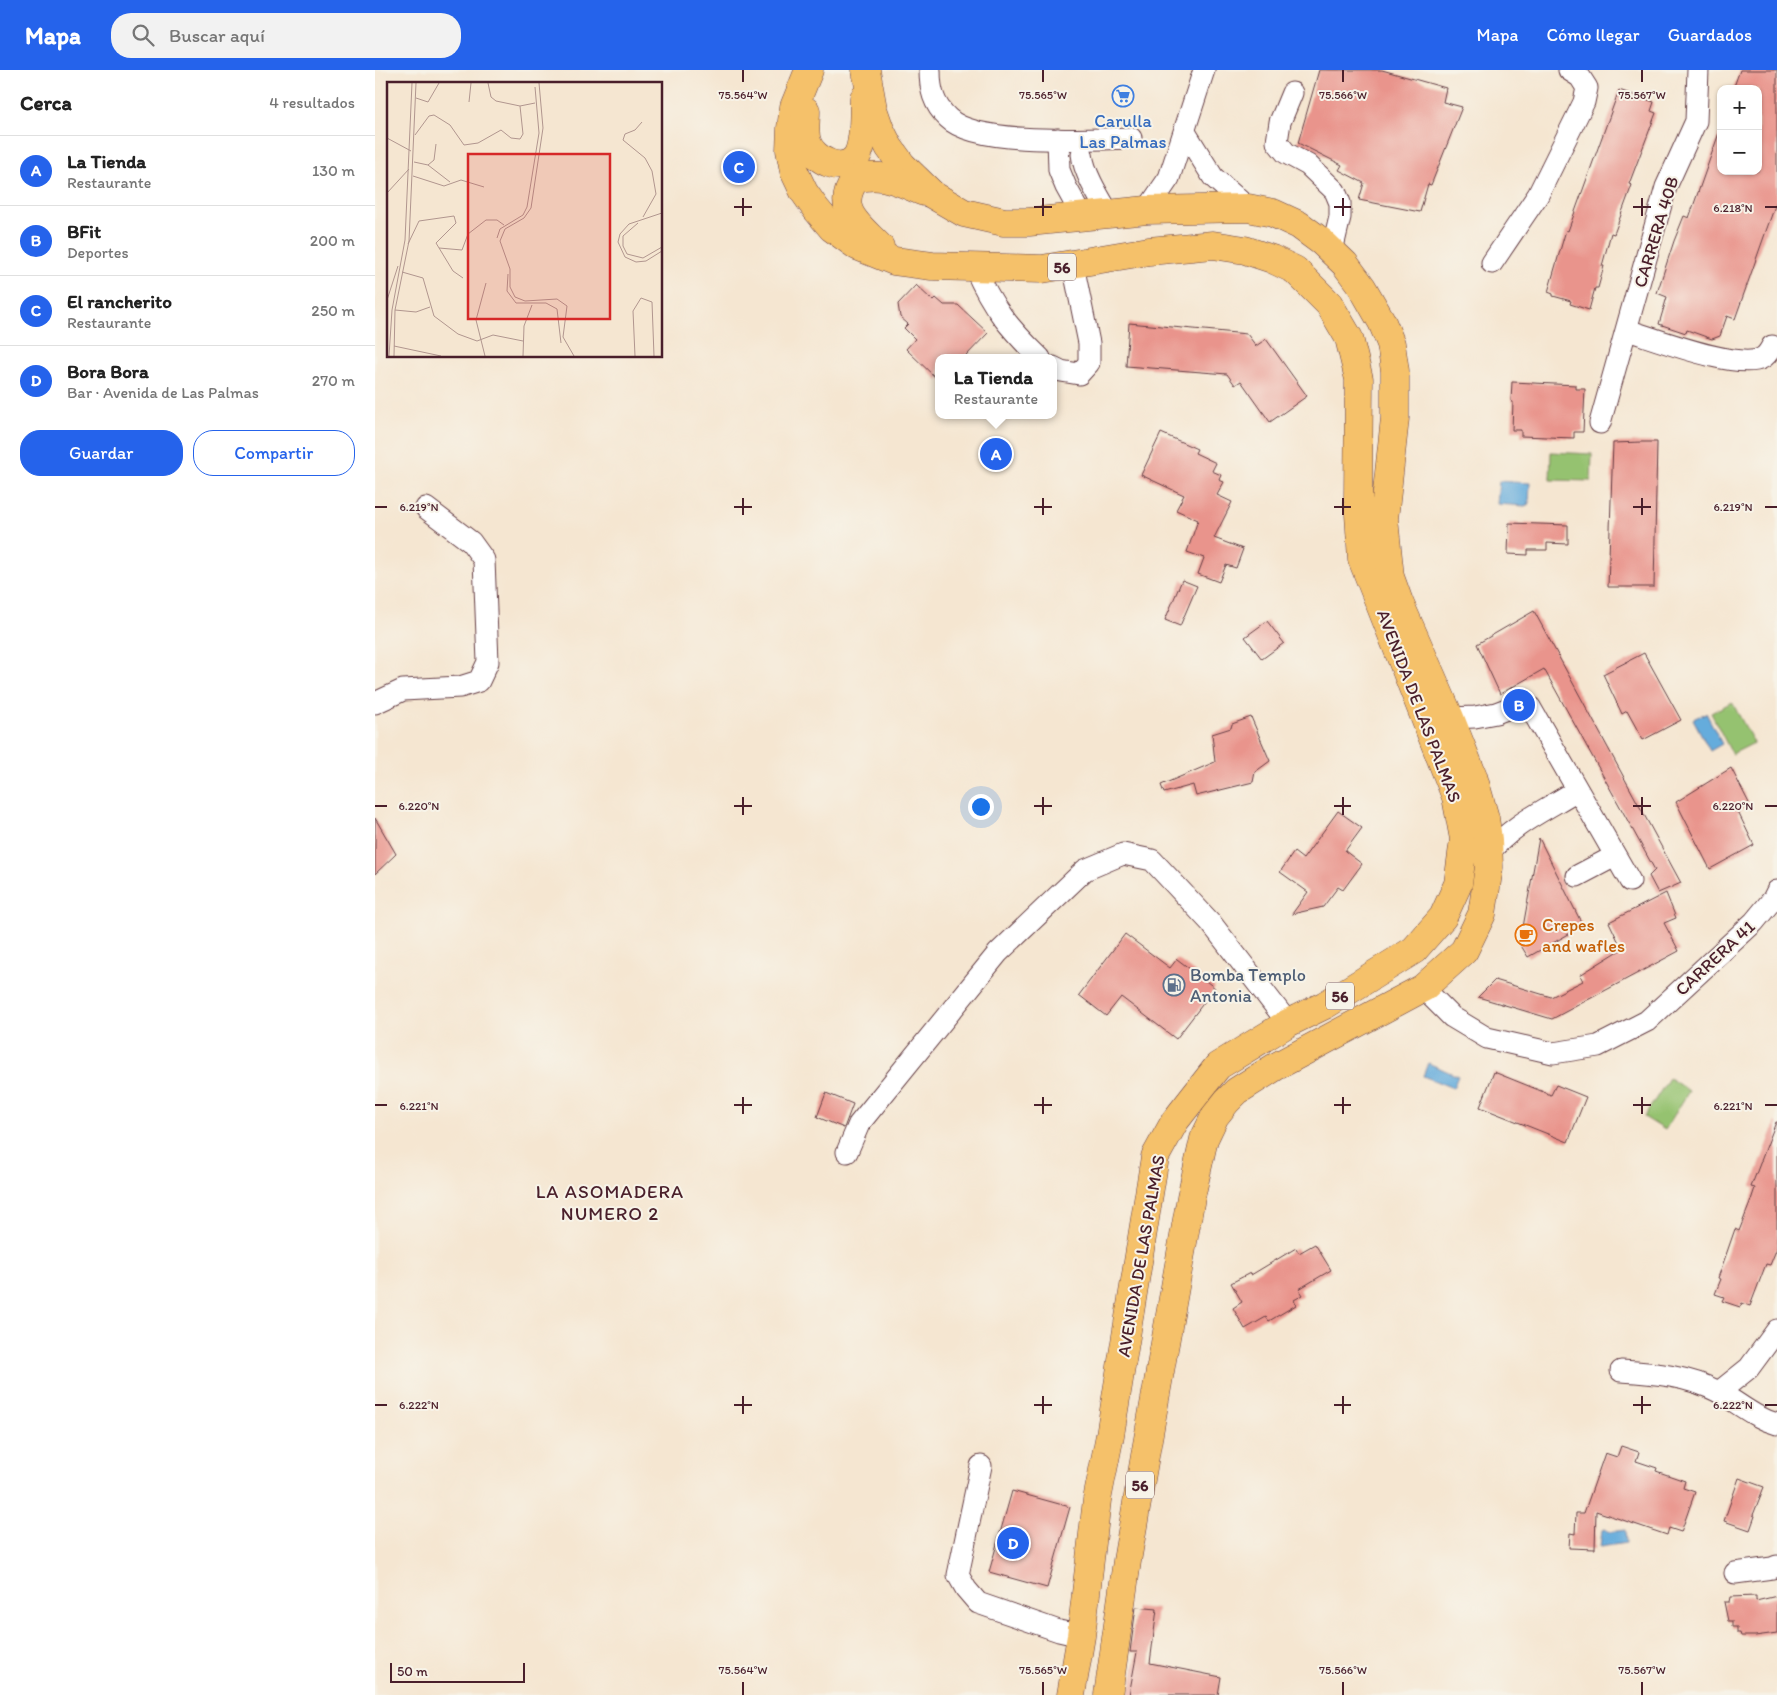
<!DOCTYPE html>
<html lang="es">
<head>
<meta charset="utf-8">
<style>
  :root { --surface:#fff; --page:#f2f2f2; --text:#222; --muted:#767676; --line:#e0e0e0; --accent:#2563eb }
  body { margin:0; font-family:Itim,sans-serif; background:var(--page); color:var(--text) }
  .controls { position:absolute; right:15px; top:15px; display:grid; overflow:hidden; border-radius:10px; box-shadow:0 1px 4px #0004 }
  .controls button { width:45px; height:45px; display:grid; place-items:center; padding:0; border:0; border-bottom:1px solid var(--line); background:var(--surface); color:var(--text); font:25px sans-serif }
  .scale { position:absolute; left:15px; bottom:12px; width:135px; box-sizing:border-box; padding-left:5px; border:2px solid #4a1f2b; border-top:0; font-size:14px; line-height:18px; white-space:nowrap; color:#4a1f2b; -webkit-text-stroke:4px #f7f3e8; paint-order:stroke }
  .you { position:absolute; left:605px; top:736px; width:18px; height:18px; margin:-12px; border:4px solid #fff; border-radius:50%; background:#1a73e8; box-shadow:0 0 0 8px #1a73e833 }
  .badge { display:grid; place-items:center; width:32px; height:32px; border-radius:50%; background:var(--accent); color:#fff; font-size:16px; font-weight:700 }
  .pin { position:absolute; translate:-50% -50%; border:2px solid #fff; box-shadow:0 1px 5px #0006 }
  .popup { position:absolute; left:560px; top:284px; width:122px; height:65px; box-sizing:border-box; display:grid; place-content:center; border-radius:10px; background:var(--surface); filter:drop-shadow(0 1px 4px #0005); font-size:16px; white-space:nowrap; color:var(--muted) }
  .popup b { font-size:19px; color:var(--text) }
  .popup::after { content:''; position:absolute; left:50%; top:100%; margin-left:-10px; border:10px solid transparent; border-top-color:var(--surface) }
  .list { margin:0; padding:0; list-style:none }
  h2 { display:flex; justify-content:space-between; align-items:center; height:65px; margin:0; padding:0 20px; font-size:21px }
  h2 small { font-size:16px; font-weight:400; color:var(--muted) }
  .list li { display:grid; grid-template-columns:32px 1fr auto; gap:15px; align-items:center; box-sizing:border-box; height:70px; padding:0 20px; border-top:1px solid var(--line) }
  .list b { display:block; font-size:19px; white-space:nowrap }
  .list p { margin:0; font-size:16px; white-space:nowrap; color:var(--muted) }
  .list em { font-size:16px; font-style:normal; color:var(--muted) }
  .actions { display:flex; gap:10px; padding:15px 20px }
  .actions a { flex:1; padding:11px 0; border:1px solid var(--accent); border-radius:20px; text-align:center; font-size:18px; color:var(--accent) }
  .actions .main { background:var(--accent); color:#fff }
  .icon { flex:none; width:28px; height:28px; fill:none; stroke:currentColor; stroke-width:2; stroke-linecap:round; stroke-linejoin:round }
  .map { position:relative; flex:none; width:1402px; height:1625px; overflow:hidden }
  header { display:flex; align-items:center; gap:30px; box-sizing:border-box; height:70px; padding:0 25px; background:var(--accent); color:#fff }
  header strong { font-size:24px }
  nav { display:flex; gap:28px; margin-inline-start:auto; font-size:18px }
  .search { width:350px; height:45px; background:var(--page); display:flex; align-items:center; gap:12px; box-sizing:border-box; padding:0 18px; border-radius:20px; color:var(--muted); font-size:19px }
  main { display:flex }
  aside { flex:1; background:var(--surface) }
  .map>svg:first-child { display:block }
  .green { fill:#95c270; stroke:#70704e }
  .water { fill:#65acdc; stroke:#586684 }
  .building { fill:#e9948c }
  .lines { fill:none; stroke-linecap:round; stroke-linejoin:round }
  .minor-casing { stroke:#643d44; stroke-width:23 }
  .major-casing { stroke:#643d44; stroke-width:29 }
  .minor { stroke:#fff; stroke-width:21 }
  .major { stroke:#f5c16b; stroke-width:28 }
  .ticks { fill:none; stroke:#4a1f2b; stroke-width:2 }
  .labels { text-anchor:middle; stroke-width:4; stroke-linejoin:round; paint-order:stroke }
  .shield { fill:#f7f3e8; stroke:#7e5f64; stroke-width:1 }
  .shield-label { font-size:16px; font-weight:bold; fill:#4a1f2b }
  .shop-label { font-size:18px; fill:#366cbe; stroke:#f7f3e8 }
  .street-label { font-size:18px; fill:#4a1f2b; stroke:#f7f3e8 }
  .food-label { font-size:18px; fill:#c56008; stroke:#f7f3e8; text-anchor:start }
  .service-label { font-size:18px; fill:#4e5e75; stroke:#f7f3e8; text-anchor:start }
  .neighbourhood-label { font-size:19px; letter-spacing:1px; fill:#4a1f2b; stroke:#f7f3e8 }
  .inset-road { fill:none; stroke:#b1968f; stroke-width:1 }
  .view { fill:#d62828; fill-opacity:0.15; stroke:#d62828; stroke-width:2.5 }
  .inset-edge { fill:none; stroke:#4a1f2b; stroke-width:2.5 }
  .ticks-label { font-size:12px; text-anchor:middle; fill:#4a1f2b; stroke:#f7f3e8; stroke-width:4; stroke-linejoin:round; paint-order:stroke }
</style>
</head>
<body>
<header>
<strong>Mapa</strong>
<div class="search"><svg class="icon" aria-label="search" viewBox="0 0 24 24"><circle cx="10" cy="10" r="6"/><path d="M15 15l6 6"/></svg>Buscar aquí</div>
<nav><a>Mapa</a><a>Cómo llegar</a><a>Guardados</a></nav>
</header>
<main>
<aside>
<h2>Cerca<small>4 resultados</small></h2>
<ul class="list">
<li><span class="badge">A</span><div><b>La Tienda</b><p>Restaurante</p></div><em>130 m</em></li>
<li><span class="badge">B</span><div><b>BFit</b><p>Deportes</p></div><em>200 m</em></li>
<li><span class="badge">C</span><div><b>El rancherito</b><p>Restaurante</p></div><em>250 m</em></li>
<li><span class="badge">D</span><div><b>Bora Bora</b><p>Bar · Avenida de Las Palmas</p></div><em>270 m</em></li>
</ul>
<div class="actions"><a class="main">Guardar</a><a>Compartir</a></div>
</aside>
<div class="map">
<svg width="1402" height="1625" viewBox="0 0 1402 1625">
  <rect width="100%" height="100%" fill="#f7f3e8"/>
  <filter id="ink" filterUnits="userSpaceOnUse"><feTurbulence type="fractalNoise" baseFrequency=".02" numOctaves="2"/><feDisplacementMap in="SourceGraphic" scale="10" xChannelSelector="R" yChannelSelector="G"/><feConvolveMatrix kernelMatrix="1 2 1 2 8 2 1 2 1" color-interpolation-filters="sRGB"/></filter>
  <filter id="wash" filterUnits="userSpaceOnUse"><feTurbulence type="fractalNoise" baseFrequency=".0096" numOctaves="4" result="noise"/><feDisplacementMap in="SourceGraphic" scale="20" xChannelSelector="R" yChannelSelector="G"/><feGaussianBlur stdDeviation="1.12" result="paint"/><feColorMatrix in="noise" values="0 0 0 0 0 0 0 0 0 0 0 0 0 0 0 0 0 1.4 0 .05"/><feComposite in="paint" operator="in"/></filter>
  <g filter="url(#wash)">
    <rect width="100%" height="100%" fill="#f5e6d1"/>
    <g class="green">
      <path d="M1176,382L1217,384L1216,411L1175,410Z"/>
      <path d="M1357,632L1379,673L1357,684L1336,643Z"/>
      <path d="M1294,1008L1314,1021L1290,1060L1269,1047Z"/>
    </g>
    <g class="water">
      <path d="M1124,411L1155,413L1154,434L1150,436L1122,434Z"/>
      <path d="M1331,643L1347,674L1335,681L1318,649Z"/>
      <path d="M1053,993L1083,1006L1078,1018L1048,1006Z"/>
      <path d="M1230,1459L1235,1462L1250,1460L1251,1473L1225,1477L1227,1460Z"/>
    </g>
    <g id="blocks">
      <g class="building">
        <path d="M944,0H1007L1071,18L1068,32L1087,37L1056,115L1053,114L1045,142L984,130L989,113L964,100L967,95L923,73Z"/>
        <path d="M1365,0H1402V130L1360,249L1352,246L1345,266L1337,269L1312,260L1311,263L1284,254L1292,227L1282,223L1299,171L1309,146L1314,148L1344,63H1346V101H1383V19H1358Z"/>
        <path d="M1244,20L1279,32L1276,41L1281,43L1254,114L1257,115L1239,164L1236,163L1227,196H1229L1223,218H1220L1214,240L1195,234L1196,231L1178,226V224L1173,222L1191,160L1193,161Z"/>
        <path d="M541,215L558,231L561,228L569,235H583L613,263L589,288H564V311L531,279L540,269L529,258L533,254L525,247L523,234Z"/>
        <path d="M754,253L872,264L881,276L891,269L932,326L895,352L866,311L860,315L852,304L751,296Z"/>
        <path d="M1137,312L1201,315V319H1210L1208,362H1199V368L1146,366V360H1137L1138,332L1136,331Z"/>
        <path d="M786,363L822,379L820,383L841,393L837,401L846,405L844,410L849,412L842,425L857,432L839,468L868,479L861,498L851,495L844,512L823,504L829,488L812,482L823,450L801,440L809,425L766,405Z"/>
        <path d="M1267,372H1282L1279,517H1233L1238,373Z"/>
        <path d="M1134,453L1193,455V474L1172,473V480H1153V485L1133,484Z"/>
        <path d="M807,510L822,516L805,556L790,550Z"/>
        <path d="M1159,541L1306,813L1283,823L1274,806L1280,800L1169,599L1125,624L1102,574Z"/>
        <path d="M892,551L909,573L887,589L870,567Z"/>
        <path d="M1269,583L1306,650L1268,670L1252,641L1247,644L1228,604Z"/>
        <path d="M876,647L895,691L880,702L878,712L821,726L818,715L789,723L786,715L840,692L837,664L856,658L857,654Z"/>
        <path d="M1356,698L1374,733L1363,742L1379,775L1335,799L1301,732Z"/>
        <path d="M963,741L987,758L970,781L987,794L968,820L963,817L948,837L917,844L933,822L905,802L919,782L928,789Z"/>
        <path d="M0,748L21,784L0,804Z"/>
        <path d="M1164,768L1208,856L1153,887L1145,874Z"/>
        <path d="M1291,823L1301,848L1289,853L1304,881L1177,949L1103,927L1120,910L1176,927L1208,911L1205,905L1247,879L1234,852Z"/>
        <path d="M750,864L795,898L802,889L840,918L801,969L746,927L731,946L704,925Z"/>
        <path d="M1119,1002L1176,1025L1181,1015L1211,1027L1193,1072L1105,1037Z"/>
        <path d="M451,1023L478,1034L469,1058L442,1047Z"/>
        <path d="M1401,1052H1402V1178L1395,1195L1391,1194L1375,1236L1367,1233L1365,1237L1347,1231L1349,1227L1340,1224L1346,1209L1343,1208L1360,1159L1364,1161L1375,1133L1380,1118L1376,1117Z"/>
        <path d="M940,1174L956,1200L924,1219L928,1225L919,1230L921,1235L894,1251L891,1247L870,1259L858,1238L867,1232L856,1213L875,1203L876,1205L921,1178L924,1183Z"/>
        <path d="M1246,1376L1264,1382L1261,1391L1282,1398L1281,1401L1310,1411L1308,1418L1320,1422L1306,1462L1294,1458L1292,1465L1221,1441L1220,1479L1194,1478L1195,1463L1200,1464L1201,1443H1209L1230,1383L1242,1387Z"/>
        <path d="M1364,1408L1389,1417L1378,1445L1380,1446L1375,1460L1349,1451Z"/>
        <path d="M637,1421L695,1437L672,1518L614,1502Z"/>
        <path d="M1381,1526V1531L1402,1526V1563L1380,1566H1366L1365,1563H1362V1557H1357V1551H1353L1349,1532H1354L1355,1527Z"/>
        <path d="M761,1537L782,1539L775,1593L846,1607L843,1625H754L762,1582H755Z"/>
      </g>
    </g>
  </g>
  <g filter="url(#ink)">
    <use href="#blocks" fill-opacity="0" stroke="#643d44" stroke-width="1"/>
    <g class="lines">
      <g class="minor-casing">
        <g id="minor">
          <path d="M555,0C555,19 558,34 573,48C601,76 715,69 756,68"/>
          <path d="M917,23L905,52L902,72L911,83L933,95L960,121L965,133V147L957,181"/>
          <path d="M810,62L838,107L873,138"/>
          <path d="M683,69L684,100L691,117L707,146"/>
          <path d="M707,84C709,103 724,127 734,144"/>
          <path d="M772,140L794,108L829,0"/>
          <path d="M1117,193L1163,125L1209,32L1212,18L1205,7L1194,0"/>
          <path d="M600,198C617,237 634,258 665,288"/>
          <path d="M1252,260C1279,268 1364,301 1387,288C1391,286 1395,280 1397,276"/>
          <path d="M678,297L686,301L704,304L714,293V273L698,195"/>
          <path d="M1225,353L1291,117L1321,51L1323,0"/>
          <path d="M0,633L28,620L85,617L104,611L113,592L109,490L96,472L51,438"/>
          <path d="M1075,648L1100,647L1121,643L1142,635L1150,634L1155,637L1255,811"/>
          <path d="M1114,783C1136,755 1172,739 1202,720"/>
          <path d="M1202,806L1240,786"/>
          <path d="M1048,918L1077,947L1112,968L1178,983L1223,976L1272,951L1379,852L1398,829L1402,821"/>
          <path d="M472,1082L484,1054L623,883L710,800L748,784L777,790L836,853L913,953"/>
          <path d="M1246,1301C1280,1303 1313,1306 1344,1322C1365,1334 1378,1347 1402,1354"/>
          <path d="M1344,1322L1374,1298L1402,1260"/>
          <path d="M606,1396L583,1505L591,1519L603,1533L684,1561L706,1566"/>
          <path d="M1360,1503L1397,1498L1402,1496"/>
        </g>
      </g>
      <g class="major-casing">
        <g id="major">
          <path d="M434,0L419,37L416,58L415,80L419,101L429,122L441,139L457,158L482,176L519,191L557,196L667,199L774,181L838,175L870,180L897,189L920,200L954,234L974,268L984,309L983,429L987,489L1081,727L1089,769L1083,814L1068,847L1039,880L950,935L913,953L843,996L800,1051L780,1087L735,1365L722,1430L706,1566L696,1625"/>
          <path d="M491,0L498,39L505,59L514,77L527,95L558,125L589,143L629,152H654L772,140L873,138L898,143L924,155L947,172L970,194L987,217L1007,252L1016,274L1020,301V348L1009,449L1015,507L1024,532L1075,648L1098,706L1110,748L1113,770L1114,797L1107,844L1089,881L1048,918L900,997L862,1021L852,1031L840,1046L829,1069L816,1127L771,1380L752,1491L733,1625"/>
          <path d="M431,41C431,51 429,62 432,72C438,90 469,106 482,86C490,72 488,44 489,28"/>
          <path d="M505,177C485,156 459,140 480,110C504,100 526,113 549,122"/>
        </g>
      </g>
      <use href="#minor" class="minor"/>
      <use href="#major" class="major"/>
    </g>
  </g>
  <path class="ticks" d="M368,0V12M668,0V12M968,0V12M1267,0V12M368,128V146M668,128V146M968,128V146M1267,128V146M359,137H377M659,137H677M959,137H976M1258,137H1276M1390,137H1402M368,428V445M668,428V445M968,428V445M1267,428V445M0,437H12M359,437H377M659,437H677M959,437H976M1258,437H1276M1390,437H1402M368,727V745M668,727V745M968,727V745M1267,727V745M0,736H12M359,736H377M659,736H677M959,736H976M1258,736H1276M1390,736H1402M368,1027V1044M668,1027V1044M968,1027V1044M1267,1027V1044M0,1035H12M359,1035H377M659,1035H677M959,1035H976M1258,1035H1276M1390,1035H1402M368,1326V1344M668,1326V1344M968,1326V1344M1267,1326V1344M0,1335H12M359,1335H377M659,1335H677M959,1335H976M1258,1335H1276M1390,1335H1402M368,1612V1625M668,1612V1625M968,1612V1625M1267,1612V1625"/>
  <defs>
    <g id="supermarket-ring" transform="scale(1.125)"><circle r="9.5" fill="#f7f3e8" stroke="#3f7fe0" stroke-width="1.5"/><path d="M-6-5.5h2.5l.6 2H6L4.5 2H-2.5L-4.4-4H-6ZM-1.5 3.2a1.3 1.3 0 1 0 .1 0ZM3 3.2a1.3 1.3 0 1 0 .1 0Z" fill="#3f7fe0"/></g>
    <g id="cafe-ring" transform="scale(1.125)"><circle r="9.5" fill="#f7f3e8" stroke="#e8710a" stroke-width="1.5"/><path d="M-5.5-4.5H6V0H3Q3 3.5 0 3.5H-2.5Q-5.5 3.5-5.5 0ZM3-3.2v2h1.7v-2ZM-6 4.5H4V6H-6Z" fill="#e8710a"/></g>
    <g id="fuel-ring" transform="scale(1.125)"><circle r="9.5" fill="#f7f3e8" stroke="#5c6f8a" stroke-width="1.5"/><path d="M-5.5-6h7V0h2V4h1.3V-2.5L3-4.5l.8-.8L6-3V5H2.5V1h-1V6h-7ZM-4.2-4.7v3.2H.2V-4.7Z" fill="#5c6f8a"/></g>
  </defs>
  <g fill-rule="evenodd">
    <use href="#supermarket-ring" x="748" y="26"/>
    <use href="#cafe-ring" x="1151" y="865"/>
    <use href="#fuel-ring" x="799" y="915"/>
  </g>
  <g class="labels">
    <g class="shield">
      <rect x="673" y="183.5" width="28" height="27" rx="4"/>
      <rect x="951" y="912.5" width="28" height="27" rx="4"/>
      <rect x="751" y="1401.5" width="28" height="27" rx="4"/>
    </g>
    <g class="shield-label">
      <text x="687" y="203">56</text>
      <text x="965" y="932">56</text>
      <text x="765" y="1421">56</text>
    </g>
    <g class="shop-label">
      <text x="748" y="57">Carulla<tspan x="748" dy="21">Las Palmas</tspan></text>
    </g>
    <g class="street-label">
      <text transform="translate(1281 162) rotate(-73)" y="6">CARRERA 40B</text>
      <text transform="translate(1044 636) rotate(69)" y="6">AVENIDA DE LAS PALMAS</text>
      <text transform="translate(1340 888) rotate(-43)" y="6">CARRERA 41</text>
      <text transform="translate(766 1186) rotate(-80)" y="6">AVENIDA DE LAS PALMAS</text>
    </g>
    <g class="food-label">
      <text x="1167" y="861">Crepes<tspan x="1167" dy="21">and wafles</tspan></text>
    </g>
    <g class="service-label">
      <text x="815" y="911">Bomba Templo<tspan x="815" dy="21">Antonia</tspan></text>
    </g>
    <g class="neighbourhood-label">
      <text x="235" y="1128">LA ASOMADERA<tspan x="235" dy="22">NUMERO 2</tspan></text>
    </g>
  </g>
  <g transform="translate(12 12)">
    <rect width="275" height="275" fill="#f5e6d1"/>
    <path class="inset-road" d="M101,1L104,15L109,19L133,24L148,21M152,1L156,46L144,126L137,136L118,147L113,159L123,187V205L128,215L138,219L170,217L180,224L176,255L187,274M29,16L41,20L52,1M82,20L84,1M255,40L248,48L238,52L236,58L258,76L265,89L269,112L256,135M28,53L42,34L47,33L63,43L77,63L91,61L114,48L124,56L133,57L136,52L133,24M0,56L24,69M27,80L41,83L63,100M41,83L47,78L49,62M26,94L57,104L74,98L97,105M0,111L22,87M275,131L242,142L233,152L231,160L238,175L249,180L259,179L275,169M251,141L236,154V164L240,172L256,176L275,165M110,156L113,147L136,133L140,125L152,51L148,5M21,162L32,139L67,134L69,141L49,161L66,189L76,196M52,166L75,168L81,152L99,138H110L117,143M15,190L36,196L47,234L71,252L90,259L106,253L136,259M121,192L120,209L129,221H159L170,227L174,261M0,218L11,184M8,228L29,230L43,225M7,264L54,274M2,274L5,228L18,158L25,1M7,274L8,228L22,159L29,1M98,274L89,238L99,201M136,274L137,244L145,223M248,274L246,229L254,216L265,220L267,274"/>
    <path class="view" d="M81,72H223V237H81Z"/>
    <rect width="275" height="275" class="inset-edge"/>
  </g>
  <g class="ticks-label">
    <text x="368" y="29">75.564°W</text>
    <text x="668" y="29">75.565°W</text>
    <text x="968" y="29">75.566°W</text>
    <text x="1267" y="29">75.567°W</text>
    <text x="1358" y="142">6.218°N</text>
    <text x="1358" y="441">6.219°N</text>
    <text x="44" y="441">6.219°N</text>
    <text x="1358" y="740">6.220°N</text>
    <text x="44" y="740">6.220°N</text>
    <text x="1358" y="1040">6.221°N</text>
    <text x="44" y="1040">6.221°N</text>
    <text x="1358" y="1339">6.222°N</text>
    <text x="44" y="1339">6.222°N</text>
    <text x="368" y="1604">75.564°W</text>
    <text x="668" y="1604">75.565°W</text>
    <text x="968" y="1604">75.566°W</text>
    <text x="1267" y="1604">75.567°W</text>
  </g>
</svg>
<div class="controls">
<button>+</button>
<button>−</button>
</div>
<div class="scale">50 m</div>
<div class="you"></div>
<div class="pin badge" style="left:621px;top:384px">A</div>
<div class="popup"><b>La Tienda</b>Restaurante</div>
<div class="pin badge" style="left:1144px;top:635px">B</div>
<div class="pin badge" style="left:364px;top:97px">C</div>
<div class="pin badge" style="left:638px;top:1473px">D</div>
</div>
</main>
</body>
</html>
